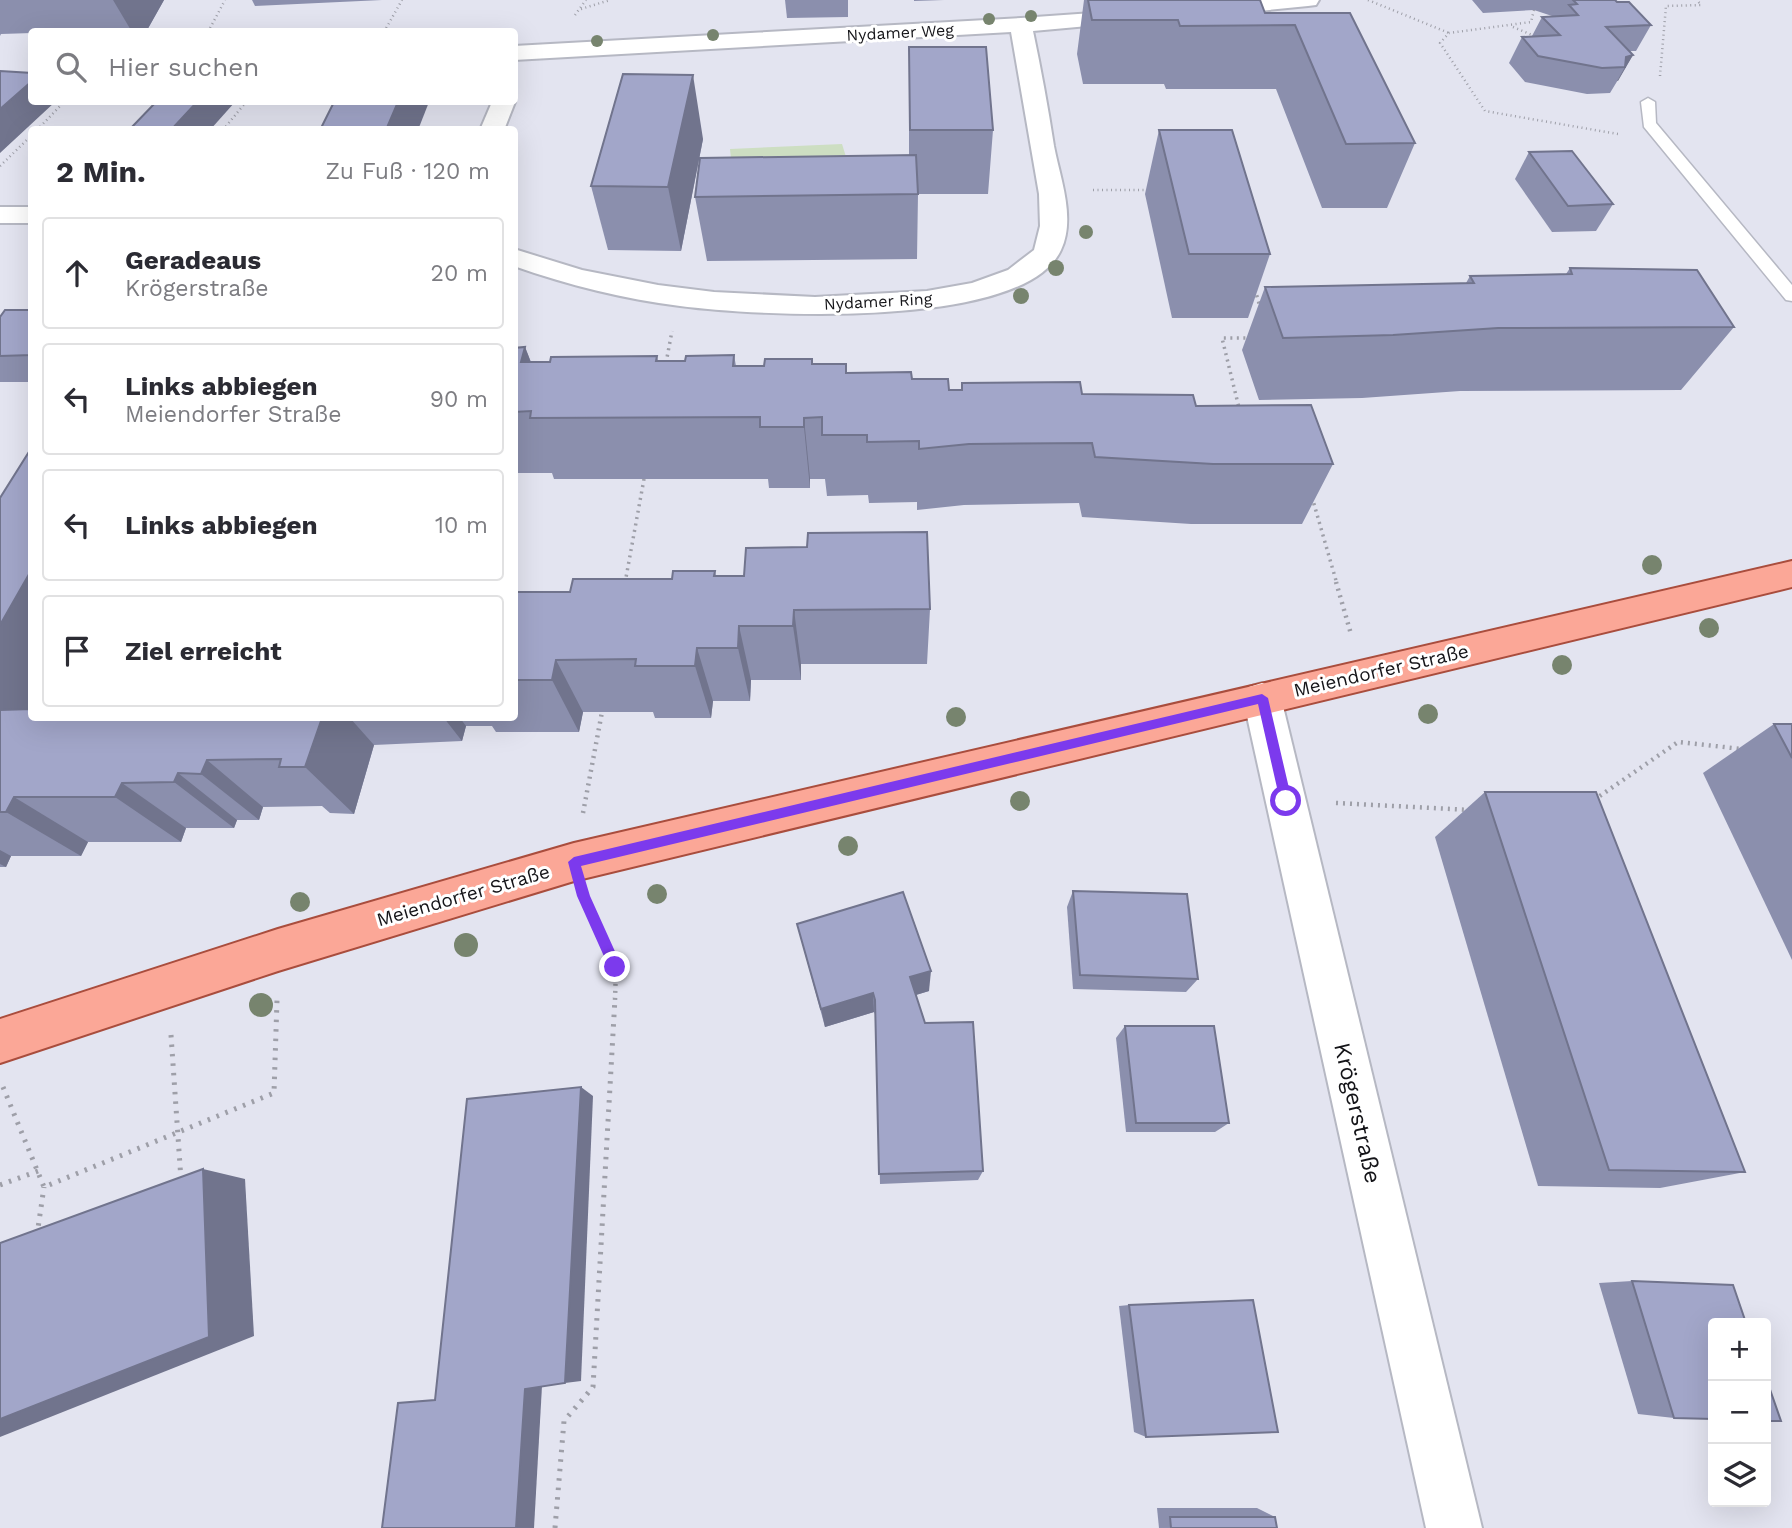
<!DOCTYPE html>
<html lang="de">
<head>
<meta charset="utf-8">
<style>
  :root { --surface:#fff; --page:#f7f7f7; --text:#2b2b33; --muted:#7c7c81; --line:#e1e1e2 }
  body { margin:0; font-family:"Work Sans",sans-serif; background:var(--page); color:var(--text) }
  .controls { position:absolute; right:21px; bottom:21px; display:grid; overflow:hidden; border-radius:7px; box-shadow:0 7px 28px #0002 }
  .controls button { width:63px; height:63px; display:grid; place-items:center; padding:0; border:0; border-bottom:2px solid var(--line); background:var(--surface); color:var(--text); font:35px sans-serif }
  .stop { position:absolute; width:21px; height:21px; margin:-16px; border:5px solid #7c3aed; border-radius:50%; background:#fff }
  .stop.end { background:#7c3aed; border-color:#fff; box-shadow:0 2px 7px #0008 }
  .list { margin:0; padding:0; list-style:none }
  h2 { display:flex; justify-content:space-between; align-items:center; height:91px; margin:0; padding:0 28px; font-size:30px }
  h2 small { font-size:23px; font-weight:400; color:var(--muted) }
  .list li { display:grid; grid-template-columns:46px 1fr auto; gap:21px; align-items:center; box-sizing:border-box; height:112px; margin:0 14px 14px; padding:0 14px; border:2px solid var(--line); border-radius:7px }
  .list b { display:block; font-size:26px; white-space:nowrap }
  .list p { margin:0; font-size:23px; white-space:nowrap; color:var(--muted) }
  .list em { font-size:23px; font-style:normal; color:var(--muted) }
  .icon { flex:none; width:38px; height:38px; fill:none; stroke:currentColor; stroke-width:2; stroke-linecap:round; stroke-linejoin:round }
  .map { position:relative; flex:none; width:1792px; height:1528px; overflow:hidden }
  .search { position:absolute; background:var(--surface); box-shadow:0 7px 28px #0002; left:28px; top:28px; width:490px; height:77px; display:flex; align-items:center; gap:18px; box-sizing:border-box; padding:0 24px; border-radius:7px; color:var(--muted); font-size:26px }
  .panel { position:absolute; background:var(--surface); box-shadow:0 7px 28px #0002; left:28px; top:126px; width:490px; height:595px; border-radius:7px }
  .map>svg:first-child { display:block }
  .green { fill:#cddec2 }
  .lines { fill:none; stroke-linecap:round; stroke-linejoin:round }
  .lane-casing { stroke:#b6b8c3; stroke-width:3 }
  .street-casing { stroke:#b6b8c3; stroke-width:4 }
  .primary-casing { stroke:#a94d3d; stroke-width:4 }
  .path-far3 { stroke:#9e9fa8; stroke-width:2.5; stroke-dasharray:1 3.5; stroke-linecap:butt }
  .path-far2 { stroke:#9e9fa8; stroke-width:3.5; stroke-dasharray:2 4.5; stroke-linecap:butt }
  .path-far1 { stroke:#9e9fa8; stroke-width:4.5; stroke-dasharray:2 5; stroke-linecap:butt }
  .path { stroke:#9e9fa8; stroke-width:5; stroke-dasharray:2.5 7; stroke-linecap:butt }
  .lane { fill:#fff; fill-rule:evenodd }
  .street { fill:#fff; fill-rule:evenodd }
  .primary { fill:#fba797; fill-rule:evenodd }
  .tree { fill:#77846e }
  .wall { fill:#8b8fad }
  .shaded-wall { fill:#71748d }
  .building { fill:#a2a6c9; stroke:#71748d; stroke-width:2 }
  .route { fill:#7c3aed }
  .labels { text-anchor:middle; stroke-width:6; stroke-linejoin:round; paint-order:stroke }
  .far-street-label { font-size:16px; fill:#141418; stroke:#fff }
  .street-label { font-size:19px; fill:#141418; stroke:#fff }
  .near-street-label { font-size:23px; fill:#141418; stroke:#fff }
</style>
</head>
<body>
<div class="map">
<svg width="1792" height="1528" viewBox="0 0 1792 1528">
  <rect width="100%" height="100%" fill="#e3e4f0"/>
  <path class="green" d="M842,144L852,176L733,177L730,149Z"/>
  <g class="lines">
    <g class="lane-casing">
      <path id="lane" d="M1648,98L1655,102L1656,123L1792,285V301L1786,300L1644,127L1641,102Z"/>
    </g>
    <g class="street-casing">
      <g id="street">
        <path d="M1245,0H1319L1316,5L1308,6L1209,16L1201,15L1198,10L1201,5Z"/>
        <path d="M1135,10L1143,11L1146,16L1143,21L1033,31C1041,69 1048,107 1054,146C1060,178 1076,218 1061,250C1024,331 755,316 680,306C624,299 568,285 514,266V249L582,270L658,285L714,292L815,297L927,291L972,283L1008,270L1034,250L1040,226L1039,194L1011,32L514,60V46L1021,18Z"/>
        <path d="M492,102H515L504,130H480Z"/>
        <rect x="0" y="207" width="32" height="16"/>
        <path d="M1262,683L1275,687L1281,698L1482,1528H1426L1243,698L1249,687Z"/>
      </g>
    </g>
    <g class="primary-casing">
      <path id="primary" d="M1792,561V587L574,881L278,971L0,1063V1019L278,929L574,843Z"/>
    </g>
    <g class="path-far3">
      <path d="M1368,0L1449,33"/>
      <path d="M581,9L610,0"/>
      <path d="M1534,10L1531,22L1449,33L1440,43L1485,111L1618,134"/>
      <path d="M575,15L586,0"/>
      <path d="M1513,27L1537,37"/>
      <path d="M208,32L225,0"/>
      <path d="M384,32L402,0"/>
      <path d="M1660,76L1666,6L1701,5L1697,0"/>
      <path d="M37,130L61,105"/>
      <path d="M223,130L246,102"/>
      <path d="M0,166L32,135"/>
      <path d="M1093,190H1151"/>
    </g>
    <g class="path-far2">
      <path d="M1255,289L1260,307"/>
      <path d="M666,363L672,331"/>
      <path d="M1240,412L1222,338H1249"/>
      <path d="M1312,497L1337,584"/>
      <path d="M625,583L644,479"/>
    </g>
    <g class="path-far1">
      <path d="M1336,582L1351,634"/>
      <path d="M1594,800L1678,742L1742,749"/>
      <path d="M1336,803L1471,810"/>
      <path d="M583,813L602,712"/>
      <path d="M588,906L616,967L615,1000"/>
    </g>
    <g class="path">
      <path d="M171,1035L181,1180"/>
      <path d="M3,1087L44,1187L274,1093L277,1000"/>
      <path d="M0,1185L38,1171"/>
      <path d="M37,1235L44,1187"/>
      <path d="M555,1528L564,1421L593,1387L615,998"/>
    </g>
    <use href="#lane" class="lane"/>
    <use href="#street" class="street"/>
    <use href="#primary" class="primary"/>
  </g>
  <g class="tree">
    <circle cx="1031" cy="16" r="6"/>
    <circle cx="989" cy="19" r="6"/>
    <circle cx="713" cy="35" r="6"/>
    <circle cx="597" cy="41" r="6"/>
    <circle cx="1086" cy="232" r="7"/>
    <circle cx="1056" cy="268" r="8"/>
    <circle cx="1021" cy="296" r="8"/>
    <circle cx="1652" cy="565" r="10"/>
    <circle cx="1709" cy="628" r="10"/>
    <circle cx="1562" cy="665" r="10"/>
    <circle cx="1428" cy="714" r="10"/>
    <circle cx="956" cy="717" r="10"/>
    <circle cx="1020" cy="801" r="10"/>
    <circle cx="848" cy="846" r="10"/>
    <circle cx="657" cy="894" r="10"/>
    <circle cx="300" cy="902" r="10"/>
    <circle cx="466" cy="945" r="12"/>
    <circle cx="261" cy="1005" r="12"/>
  </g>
  <g class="wall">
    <path d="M0,0H164L146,32H32V33L1,34L0,36Z"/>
    <path d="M252,0H382L255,6Z"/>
    <path d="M785,0H848V17L787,18Z"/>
    <path d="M914,0H944L914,1Z"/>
    <path d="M1084,0H1260L1265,13H1350L1415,143L1387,208H1322L1276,89H1166L1164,84H1083L1077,54Z"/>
    <path d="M1472,0H1615L1651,25L1636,51H1630L1633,55L1610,93L1587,94L1525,82L1509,63L1522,37L1532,36L1542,17L1552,16L1534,10L1483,13Z"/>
    <path d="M909,47L993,130L988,194H918L917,259L707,261L695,197L909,155Z"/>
    <path d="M1159,130L1270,254L1248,318H1172L1145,194Z"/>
    <path d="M703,139L681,251L608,250L591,186Z"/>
    <path d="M1529,152L1613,204L1596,231L1552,232L1515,179Z"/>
    <path d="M1570,268L1734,327L1681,390L1460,391L1362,398L1259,400L1242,350L1265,287L1466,283L1470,276L1566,274Z"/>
    <path d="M32,310V382H0V317Z"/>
    <path d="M525,347L531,362H550L657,356L658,361H685L734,355L736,366L812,364L847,373L912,379L949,390H961L962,383L1082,394L1196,406L1333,464L1302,524H1191L1082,517L1079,503L964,505L917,510V502L869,503L868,495L827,496L825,479H810V488H769L768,479H554L552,473H514V348Z"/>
    <path d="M0,498L32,718H514V592H570L672,579L715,571L716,576L930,609L927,664H801V680H751L750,701H713L711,718H655L653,712H583L579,732H496L492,726H466L462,741L374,745L354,814L330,813L322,806L263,807L259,820H237L234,828H186L181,842H88L81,856H11L6,867H0Z"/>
    <path d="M1774,724H1792V960L1703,773Z"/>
    <path d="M1485,792L1745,1172L1660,1188L1538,1186L1435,837Z"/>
    <path d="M1073,891L1198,979L1186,992L1073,989L1067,907Z"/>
    <path d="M797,924L929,991L916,995L925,1023L983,1171L978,1180L880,1184L876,1016L874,1012L825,1027Z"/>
    <path d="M1125,1026L1229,1123L1215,1132H1126L1116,1038Z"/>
    <path d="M1632,1281L1674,1418L1638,1414L1599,1283Z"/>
    <path d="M1129,1305L1146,1437L1134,1432L1119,1306Z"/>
    <path d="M1157,1508H1257L1275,1517L1277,1528H1159Z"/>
  </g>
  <g class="shaded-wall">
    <path d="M113,0H164L146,32H132Z"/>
    <path d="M1633,55L1618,81H1617L1625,67L1626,57Z"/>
    <path d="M693,75L703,139L681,251L668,187Z"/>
    <path d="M32,81V102H55L0,153V109Z"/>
    <path d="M197,102H235L210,130H171Z"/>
    <path d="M398,102H429L418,130H386Z"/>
    <path d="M525,347L549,410L521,362Z"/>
    <path d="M804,418L810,479V488L804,427Z"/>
    <path d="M32,569V718L0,756V625Z"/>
    <path d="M794,610L801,664V680L793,626Z"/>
    <path d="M739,626L751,680L750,701L738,648Z"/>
    <path d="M697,648L713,701L711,718L695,666Z"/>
    <path d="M556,660L583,712L579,732L552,680Z"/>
    <path d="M322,718H350L374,745L354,814L305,767Z"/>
    <path d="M444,718H460L466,726L462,741Z"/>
    <path d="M207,760L263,807L259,820L201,774Z"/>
    <path d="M178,773L237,820L234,828L174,782Z"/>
    <path d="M122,783L186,828L181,842L115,797Z"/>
    <path d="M14,797L88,842L81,856L6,812Z"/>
    <path d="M0,850L11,856L6,867L0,864Z"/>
    <path d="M931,971L929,991L909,997L910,977Z"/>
    <path d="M873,993L874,1012L825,1027L821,1009Z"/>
    <path d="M581,1087L593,1096L581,1381L565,1383Z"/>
    <path d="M203,1169L245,1179L254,1336L0,1437V1419Z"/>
    <path d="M542,1386L534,1528H516L525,1389Z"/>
  </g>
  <g class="building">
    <path d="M1088,0H1260L1265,13H1350L1415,143L1346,144L1295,25L1180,26L1178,20H1092Z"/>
    <path d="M1573,0H1615L1617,2H1629L1651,25L1606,27L1633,55L1626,57L1625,67L1602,68L1538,56L1522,37L1560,35L1542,17L1578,15L1569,5L1577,4Z"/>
    <path d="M909,47H986L993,130H910Z"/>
    <path d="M0,71L32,73V81L0,109Z"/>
    <path d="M623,74L693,75L668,187L591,186Z"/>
    <path d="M156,102H197L171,130H129Z"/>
    <path d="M334,102H398L386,130H320Z"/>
    <path d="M1159,130H1232L1270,254H1189Z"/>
    <path d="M1572,151L1613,204L1568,206L1529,152Z"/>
    <path d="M916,155L918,194L695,197L700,158Z"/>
    <path d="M1570,268L1697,270L1734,327L1498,328L1393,335L1283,338L1265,287L1474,283L1470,276L1572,274Z"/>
    <path d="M5,310H32V355L0,356V317Z"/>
    <path d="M525,347L521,362H550L551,357L657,356L656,361H685L686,356L734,355L733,366H764L765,359H812V364H846V373L911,372L912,379H948L949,390H962V383L1080,382L1082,394L1193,395L1196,406L1311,405L1333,464H1213L1095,457L1092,443L969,444L919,449V441L867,442V435H822V417L804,418V427H760V417L530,418L531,411L514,412V348Z"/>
    <path d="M32,447V569L0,625V498Z"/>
    <path d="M927,532L930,609L794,610L793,626H739L738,648H697L695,666H635L636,659L556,660L552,680H514V592H570L573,579H672L673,571H715L714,576H744L746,548L807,547L808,533Z"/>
    <path d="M32,709V718H322L305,767H279L281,759L207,760L201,774L178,773L174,782L122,783L115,797H14L6,812H0V710Z"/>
    <path d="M1774,724H1792V758Z"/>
    <path d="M1485,792H1596L1745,1172L1609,1170Z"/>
    <path d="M1073,891L1187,894L1198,979L1080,975Z"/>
    <path d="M903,892L931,971L910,977L925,1023L973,1022L983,1171L879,1174L875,1000L873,993L821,1009L797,924Z"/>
    <path d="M1125,1026H1214L1229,1123H1136Z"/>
    <path d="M581,1087L565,1383L525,1389L516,1528H382L398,1403L435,1400L467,1099Z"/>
    <path d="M203,1169L209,1337L0,1419V1243Z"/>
    <path d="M1632,1281L1733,1285L1746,1323H1713V1419L1674,1418Z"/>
    <path d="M1253,1300L1278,1432L1146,1437L1129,1305Z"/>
    <path d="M1766,1378L1781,1421H1766Z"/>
    <path d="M1170,1517H1275L1277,1528H1171Z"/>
  </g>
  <path class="route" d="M1262,694L1268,698L1292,801L1290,804H1282L1280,801L1258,704L581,866L590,896L622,967L615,974L611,972L577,896L568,862L574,857Z"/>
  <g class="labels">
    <g class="far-street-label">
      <text transform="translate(900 32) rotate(-3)" y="6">Nydamer Weg</text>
      <text transform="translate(878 301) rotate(-3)" y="6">Nydamer Ring</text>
    </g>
    <g class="street-label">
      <text transform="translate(1381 670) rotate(-13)" y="7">Meiendorfer Straße</text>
      <text transform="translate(463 895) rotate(-16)" y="7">Meiendorfer Straße</text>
    </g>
    <g class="near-street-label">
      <text transform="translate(1358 1113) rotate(77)" y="8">Krögerstraße</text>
    </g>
  </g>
</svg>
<div class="controls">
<button>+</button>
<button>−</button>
<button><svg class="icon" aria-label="layers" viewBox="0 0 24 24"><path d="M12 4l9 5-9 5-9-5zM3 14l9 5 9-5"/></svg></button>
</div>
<div class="stop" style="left:1286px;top:801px"></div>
<div class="stop end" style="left:615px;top:967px"></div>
<div class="search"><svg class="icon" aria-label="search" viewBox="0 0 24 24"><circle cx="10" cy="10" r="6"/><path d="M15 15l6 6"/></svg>Hier suchen</div>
<section class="panel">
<h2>2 Min.<small>Zu Fuß · 120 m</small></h2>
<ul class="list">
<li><svg class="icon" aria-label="ahead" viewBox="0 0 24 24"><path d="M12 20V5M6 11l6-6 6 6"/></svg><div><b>Geradeaus</b><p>Krögerstraße</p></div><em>20 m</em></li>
<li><svg class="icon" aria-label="left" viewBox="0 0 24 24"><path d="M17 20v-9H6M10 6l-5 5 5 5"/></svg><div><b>Links abbiegen</b><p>Meiendorfer Straße</p></div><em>90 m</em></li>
<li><svg class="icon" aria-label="left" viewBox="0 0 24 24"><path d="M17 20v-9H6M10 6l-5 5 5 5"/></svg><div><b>Links abbiegen</b></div><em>10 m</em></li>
<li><svg class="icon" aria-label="arrive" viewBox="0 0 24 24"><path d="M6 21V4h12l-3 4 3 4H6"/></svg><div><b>Ziel erreicht</b></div></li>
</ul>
</section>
</div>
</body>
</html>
